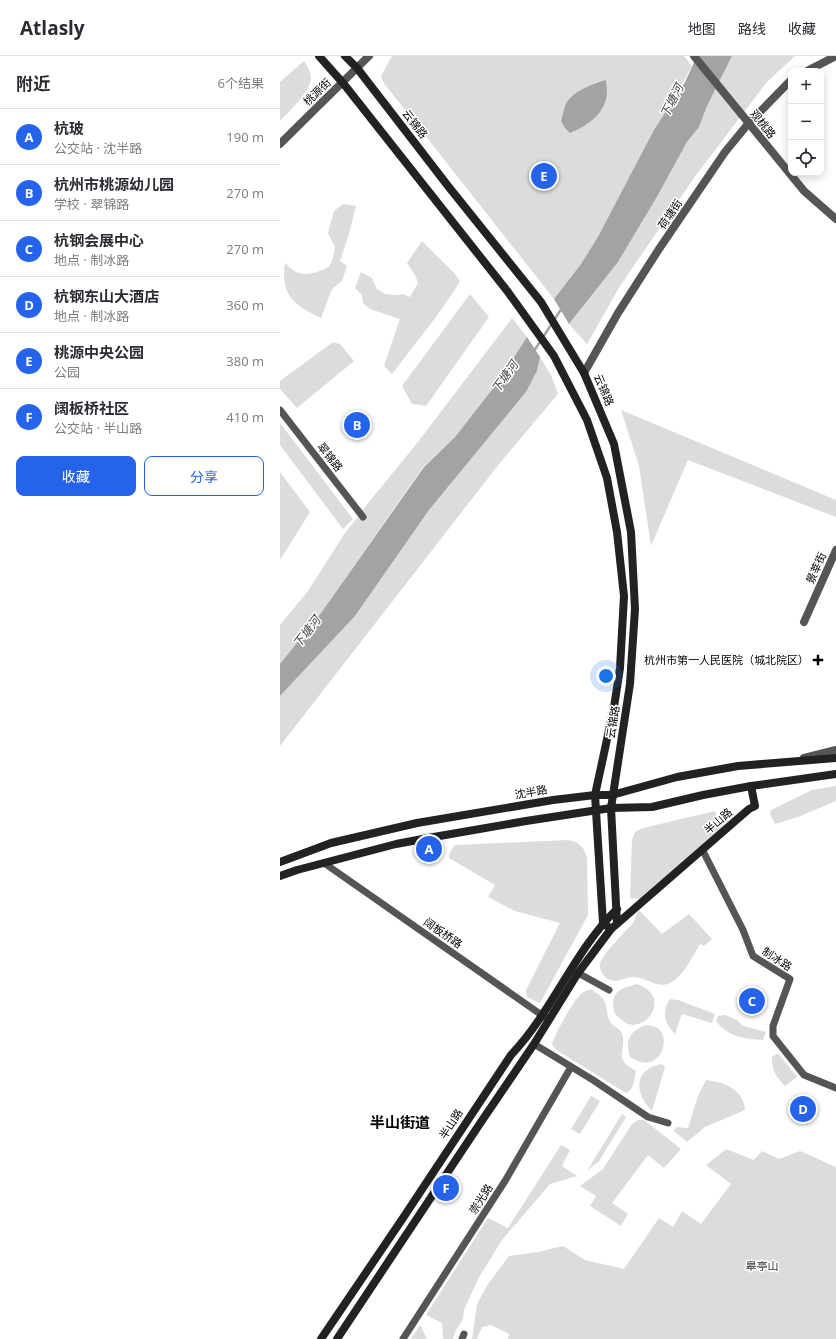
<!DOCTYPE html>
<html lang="zh">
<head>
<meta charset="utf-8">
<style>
  :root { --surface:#fff; --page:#f7f7f7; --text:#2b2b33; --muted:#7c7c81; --line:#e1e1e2; --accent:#2563eb }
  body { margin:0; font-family:"Open Sans","Noto Sans SC",sans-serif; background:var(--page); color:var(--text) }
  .controls { position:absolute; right:12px; top:12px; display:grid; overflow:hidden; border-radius:8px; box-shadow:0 2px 10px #0003 }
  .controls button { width:36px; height:36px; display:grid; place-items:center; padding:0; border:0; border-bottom:1px solid var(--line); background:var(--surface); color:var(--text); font:20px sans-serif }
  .you { position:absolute; left:326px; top:620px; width:14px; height:14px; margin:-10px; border:3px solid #fff; border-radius:50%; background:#1a73e8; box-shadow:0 0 0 6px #1a73e833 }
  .badge { display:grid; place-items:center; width:26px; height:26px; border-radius:50%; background:var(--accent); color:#fff; font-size:13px; font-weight:700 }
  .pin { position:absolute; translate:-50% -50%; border:2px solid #fff; box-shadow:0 1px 4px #0006 }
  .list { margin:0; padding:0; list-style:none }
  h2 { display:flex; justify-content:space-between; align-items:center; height:52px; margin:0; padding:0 16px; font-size:17px }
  h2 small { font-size:13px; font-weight:400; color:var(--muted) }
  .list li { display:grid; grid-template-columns:26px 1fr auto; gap:12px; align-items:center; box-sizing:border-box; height:56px; padding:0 16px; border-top:1px solid var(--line) }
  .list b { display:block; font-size:15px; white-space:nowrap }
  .list p { margin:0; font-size:13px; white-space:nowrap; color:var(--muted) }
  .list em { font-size:13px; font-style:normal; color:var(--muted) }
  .actions { display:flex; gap:8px; padding:12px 16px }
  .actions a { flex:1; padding:9px 0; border:1px solid var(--accent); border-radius:8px; text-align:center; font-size:14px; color:var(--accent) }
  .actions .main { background:var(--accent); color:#fff }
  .icon { flex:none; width:22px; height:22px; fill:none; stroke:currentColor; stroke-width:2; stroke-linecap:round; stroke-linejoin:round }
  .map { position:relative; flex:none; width:556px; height:1283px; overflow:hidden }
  header { display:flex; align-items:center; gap:24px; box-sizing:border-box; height:56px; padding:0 20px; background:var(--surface); border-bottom:1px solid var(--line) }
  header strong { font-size:19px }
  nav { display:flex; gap:22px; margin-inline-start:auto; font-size:14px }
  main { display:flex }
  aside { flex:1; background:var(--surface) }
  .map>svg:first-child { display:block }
  .green { fill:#dcdcdc }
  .water { fill:#a3a3a3 }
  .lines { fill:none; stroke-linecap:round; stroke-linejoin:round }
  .stream { stroke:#a3a3a3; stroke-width:2.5 }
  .minor { stroke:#555; stroke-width:7 }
  .tertiary { stroke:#555; stroke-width:8 }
  .secondary { stroke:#222; stroke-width:8 }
  .poi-dot { fill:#000; stroke:#fff; stroke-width:1.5 }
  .labels { text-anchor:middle; stroke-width:3; stroke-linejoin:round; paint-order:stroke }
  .street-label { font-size:11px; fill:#000; stroke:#fff }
  .poi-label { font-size:11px; fill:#000; stroke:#fff; text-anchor:end }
  .park-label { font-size:11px; fill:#333; stroke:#fff }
  .water-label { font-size:12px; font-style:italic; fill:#444; stroke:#fff }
  .district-label { font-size:15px; font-weight:bold; fill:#000; stroke:#fff }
</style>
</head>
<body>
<header>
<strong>Atlasly</strong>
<nav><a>地图</a><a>路线</a><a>收藏</a></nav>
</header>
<main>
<aside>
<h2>附近<small>6个结果</small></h2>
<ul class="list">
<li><span class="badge">A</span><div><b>杭玻</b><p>公交站 · 沈半路</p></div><em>190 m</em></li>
<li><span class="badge">B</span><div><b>杭州市桃源幼儿园</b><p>学校 · 翠锦路</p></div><em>270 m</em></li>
<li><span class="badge">C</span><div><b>杭钢会展中心</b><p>地点 · 制冰路</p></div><em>270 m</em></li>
<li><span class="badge">D</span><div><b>杭钢东山大酒店</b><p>地点 · 制冰路</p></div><em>360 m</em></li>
<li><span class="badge">E</span><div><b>桃源中央公园</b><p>公园</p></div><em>380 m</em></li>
<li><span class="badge">F</span><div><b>阔板桥社区</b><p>公交站 · 半山路</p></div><em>410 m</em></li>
</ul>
<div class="actions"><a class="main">收藏</a><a>分享</a></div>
</aside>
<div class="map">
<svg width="556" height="1283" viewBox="0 0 556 1283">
  <rect width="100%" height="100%" fill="#fff"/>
  <g class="green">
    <path d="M112,0H404L412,10L319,179L301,208L274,243L103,26L101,20Z"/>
    <path d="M452,0H515L486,27L414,122L340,230L307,288L289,268L338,206L378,139L407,86L419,71L427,50Z"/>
    <path d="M24,5C27,10 31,16 31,22C32,33 8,57 0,65V26Z"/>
    <path d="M63,148L76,150L69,178L60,205L67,210L62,225L52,233L41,262C16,250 0,241 5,207C20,223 31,219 49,211L53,202L55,191L48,177L54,155Z"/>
    <path d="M142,185L175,218L180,225L176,232L156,261L112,318L104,310L120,263L90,253L83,247L82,239L75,232L81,216L92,222L97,233L105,238L117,239L123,238L130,241L138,227L136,221L127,207Z"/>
    <path d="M190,238L209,261L146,350L132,348L122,330Z"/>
    <path d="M232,262L247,281L218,326L175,381L143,411L41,557L0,608V569L28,535L63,480L89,446L138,386Z"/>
    <path d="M53,286L60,288L74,305L17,352L0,333V325Z"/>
    <path d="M260,301L271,319L278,338L219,408L0,690V640L75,560L149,454L246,336L257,315Z"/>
    <path d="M341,354L556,444V461L408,404L371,490L359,410Z"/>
    <path d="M0,367L73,463L63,473L0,389Z"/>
    <path d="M0,416L30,456L0,504Z"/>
    <path d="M556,730V745L518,761L495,768L490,758L491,754L532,734Z"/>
    <path d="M435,755L437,762L442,764L443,770L361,843L350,842L352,784L355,776L363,772Z"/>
    <path d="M288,784L296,786L303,792L307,801L308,859L260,947L247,941L246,934L280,867L235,855L208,841L215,829L169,802V798L175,789Z"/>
    <path d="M359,854L382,878L409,858L432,883L424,890L420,888C413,899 406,915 396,923C381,936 370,923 355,921C346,920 338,928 328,923C323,920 319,914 320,908C322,898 345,876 353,867C356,863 355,858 359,854Z"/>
    <path d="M357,928C390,939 370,974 348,968C343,966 339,961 335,958C329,937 338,933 357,928Z"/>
    <path d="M311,933C316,937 322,940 325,946C328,953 326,961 331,967C335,972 342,973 343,981C345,999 333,1002 356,1015C354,1023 355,1033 346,1037L278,995L272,989C275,977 293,945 302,937C305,935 308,934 311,933Z"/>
    <path d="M390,943L398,944L435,958L432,967L402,958L395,978C385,968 381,956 390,943Z"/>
    <path d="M445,959L457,964L463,970L486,976L483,984C464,983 448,981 436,965L438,960Z"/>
    <path d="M366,969C369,970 373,970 375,971C394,978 381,1022 350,1001C345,985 349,975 366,969Z"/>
    <path d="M498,997L517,1021L505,1030C496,1021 491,1013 492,1001Z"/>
    <path d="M382,1008L385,1011L372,1055C354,1037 353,1013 382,1008Z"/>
    <path d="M426,1024C445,1027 463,1032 465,1054L425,1071L407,1086L394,1075L396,1071L408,1072L418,1040Z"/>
    <path d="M311,1040L320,1045L300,1078L291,1073Z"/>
    <path d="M342,1058L346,1061L319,1105L307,1115Z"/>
    <path d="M358,1064H364L401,1093L384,1112L368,1099L332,1147L348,1158L341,1170L310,1150L316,1140L300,1130L323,1113L352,1068Z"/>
    <path d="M281,1089L290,1094L282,1110L297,1120L270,1128L222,1184L198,1223L184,1254L183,1263L176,1274L173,1283H163L162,1267L146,1259L208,1162L228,1172Z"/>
    <path d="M446,1093L474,1104L482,1095L499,1103L520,1095L556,1111V1283H228L229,1278L211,1269L202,1271L197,1283H192L197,1248L208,1228L229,1200L258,1196L283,1190L305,1204L344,1213L379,1162L393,1171L402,1155L421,1168L451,1128L426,1109Z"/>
    <path d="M140,1269L147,1283H131Z"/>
  </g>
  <g class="water">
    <path d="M417,0H452L427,50L419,71L407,86L378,139L338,206L289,268L274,243L301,208L319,179L374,74L405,26Z"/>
    <path d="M326,24C326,30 328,37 326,43C322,60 305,71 290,77L285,72L281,65C283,59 284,51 287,46C295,34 313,28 326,24Z"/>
    <path d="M247,281L260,301L257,315L246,336L149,454L75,560L0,640V608L41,557L144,411L175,381L218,326Z"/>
  </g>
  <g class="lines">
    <path class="stream" d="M254,295L282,252"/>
    <g class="minor">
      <path d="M0,354L83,461"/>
      <path d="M422,793L463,874L473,900L510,923L493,970V980L524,1019L556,1032"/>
      <path d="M44,807L266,962"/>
      <path d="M298,917L329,934"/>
      <path d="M254,988L313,1024L368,1061L388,1067"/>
      <path d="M123,1283L225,1125L291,1011"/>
      <path d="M182,1283L184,1278"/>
    </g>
    <g class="tertiary">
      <path d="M414,0L524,135L556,163"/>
      <path d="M527,15L556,0"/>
      <path d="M0,88L89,0"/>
      <path d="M304,317L338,257L379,193L445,96L468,68L511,24"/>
      <path d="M524,566L556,494"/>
      <path d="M524,702L556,694"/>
    </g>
    <g class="secondary">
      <path d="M39,0L63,27L228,236L274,300L307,364L327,422L337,476L344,540L340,612L334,651L315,739L323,867L331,873"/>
      <path d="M65,0L77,12L168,130L261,246L304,317L334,388L351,476L355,553L350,628L331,752L337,867"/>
      <path d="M0,806L51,787L137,767L273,744L315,739H332L397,721L458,710L556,702"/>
      <path d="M0,820L17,814L116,788L148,782L246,765L331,752L372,751L423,739L471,730L556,718"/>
      <path d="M41,1283L123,1162L231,999C273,955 294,895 337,853"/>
      <path d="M57,1283L201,1066L254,988L298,917L331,873L469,753L475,750L471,730"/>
    </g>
  </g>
  <path class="poi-dot" d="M536 598h4v4h4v4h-4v4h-4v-4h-4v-4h4z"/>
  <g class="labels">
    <g class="street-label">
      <text transform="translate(37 36) rotate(-44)" y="4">桃源街</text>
      <text transform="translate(135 68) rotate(52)" y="4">云锦路</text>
      <text transform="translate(483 68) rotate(51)" y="4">观桃路</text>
      <text transform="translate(390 158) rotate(-56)" y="4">荷塘街</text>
      <text transform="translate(324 334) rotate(67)" y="4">云锦路</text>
      <text transform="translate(50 401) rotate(52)" y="4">翠锦路</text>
      <text transform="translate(536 512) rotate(-66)" y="4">景莘街</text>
      <text transform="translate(333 666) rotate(-81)" y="4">云锦路</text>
      <text transform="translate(251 736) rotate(-10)" y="4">沈半路</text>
      <text transform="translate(438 765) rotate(-41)" y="4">半山路</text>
      <text transform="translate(163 877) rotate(35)" y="4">阔板桥路</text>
      <text transform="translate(497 903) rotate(33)" y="4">制冰路</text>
      <text transform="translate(171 1068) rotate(-57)" y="4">半山路</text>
      <text transform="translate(201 1143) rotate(-57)" y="4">崇光路</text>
    </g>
    <g class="poi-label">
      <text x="529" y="608">杭州市第一人民医院（城北院区）</text>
    </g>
    <g class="park-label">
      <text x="482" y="1214">皋亭山</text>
    </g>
    <g class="water-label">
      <text transform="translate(392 45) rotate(-63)" y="4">下塘河</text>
      <text transform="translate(225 321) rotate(-55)" y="4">下塘河</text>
      <text transform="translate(27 576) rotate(-52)" y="4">下塘河</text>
    </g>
    <g class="district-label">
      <text x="120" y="1072">半山街道</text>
    </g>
  </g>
</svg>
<div class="controls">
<button>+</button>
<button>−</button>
<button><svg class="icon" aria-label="locate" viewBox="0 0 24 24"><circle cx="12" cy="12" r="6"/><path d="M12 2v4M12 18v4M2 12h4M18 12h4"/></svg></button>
</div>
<div class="you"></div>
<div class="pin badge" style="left:149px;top:793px">A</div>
<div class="pin badge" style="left:77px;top:369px">B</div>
<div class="pin badge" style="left:472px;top:945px">C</div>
<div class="pin badge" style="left:523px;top:1053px">D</div>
<div class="pin badge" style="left:264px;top:120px">E</div>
<div class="pin badge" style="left:166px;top:1132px">F</div>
</div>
</main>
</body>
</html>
